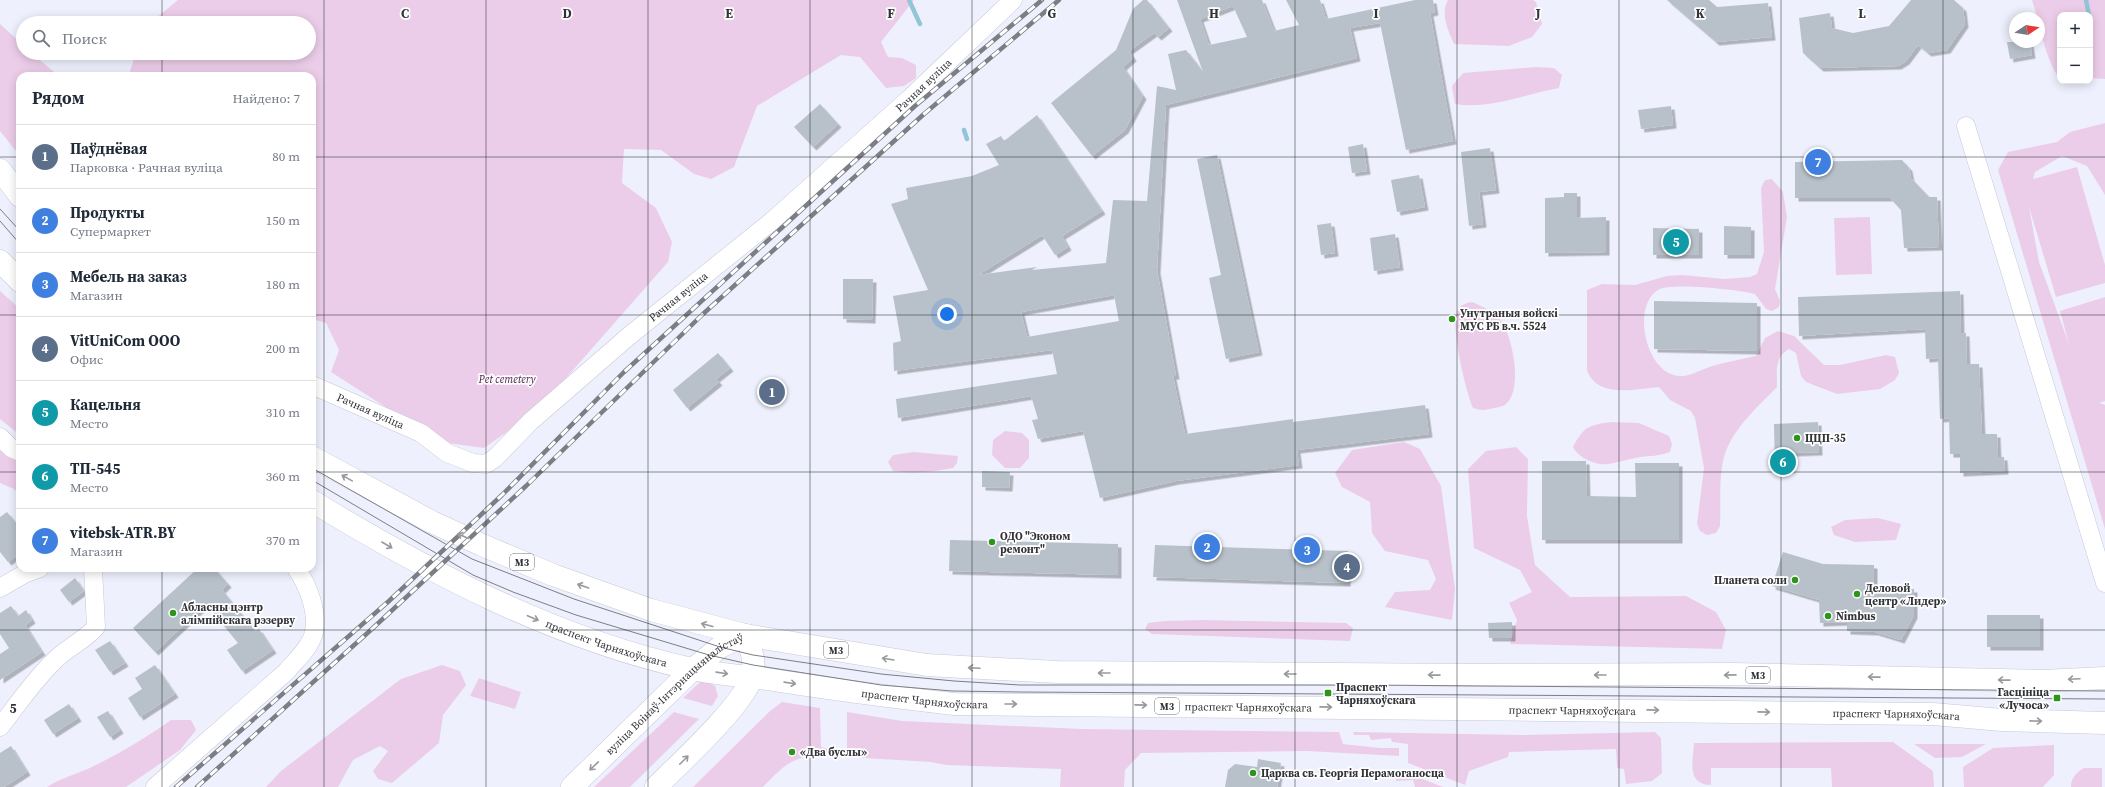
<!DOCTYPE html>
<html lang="ru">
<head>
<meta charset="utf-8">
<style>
  :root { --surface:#fff; --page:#f6f6f7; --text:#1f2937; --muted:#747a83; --line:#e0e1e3; --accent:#1a73e8 }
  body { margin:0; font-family:"Source Serif 4",serif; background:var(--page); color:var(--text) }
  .controls { position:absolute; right:12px; top:12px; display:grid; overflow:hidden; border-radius:8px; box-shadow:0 2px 10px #0003 }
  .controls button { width:36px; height:36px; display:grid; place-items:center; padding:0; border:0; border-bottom:1px solid var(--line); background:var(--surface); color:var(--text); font:20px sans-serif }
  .compass { position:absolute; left:2009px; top:12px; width:36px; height:36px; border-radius:50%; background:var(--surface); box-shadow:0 2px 10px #0003; rotate:78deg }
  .you { position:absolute; left:947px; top:314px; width:14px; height:14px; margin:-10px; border:3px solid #fff; border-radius:50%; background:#1a73e8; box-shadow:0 0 0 6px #1a73e833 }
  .badge { display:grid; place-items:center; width:26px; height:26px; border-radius:50%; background:var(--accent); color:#fff; font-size:13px; font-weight:700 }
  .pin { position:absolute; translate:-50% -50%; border:2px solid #fff; box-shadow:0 1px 4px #0006 }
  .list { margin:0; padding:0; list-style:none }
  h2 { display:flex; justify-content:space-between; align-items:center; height:52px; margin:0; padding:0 16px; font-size:17px }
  h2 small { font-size:13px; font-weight:400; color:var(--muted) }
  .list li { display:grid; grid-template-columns:26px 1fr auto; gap:12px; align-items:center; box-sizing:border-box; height:64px; padding:0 16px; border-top:1px solid var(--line) }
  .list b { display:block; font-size:15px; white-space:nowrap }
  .list p { margin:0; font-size:13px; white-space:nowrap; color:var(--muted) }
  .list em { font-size:13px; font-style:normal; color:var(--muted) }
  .icon { flex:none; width:22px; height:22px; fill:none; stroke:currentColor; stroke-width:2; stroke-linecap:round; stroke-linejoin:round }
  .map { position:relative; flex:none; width:2105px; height:787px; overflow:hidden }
  .search { position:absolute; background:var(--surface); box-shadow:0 2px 10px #0003; left:16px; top:16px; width:300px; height:44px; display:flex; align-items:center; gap:10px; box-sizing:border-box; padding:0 14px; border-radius:22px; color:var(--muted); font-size:15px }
  .panel { position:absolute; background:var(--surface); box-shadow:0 2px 10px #0003; left:16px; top:72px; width:300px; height:500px; border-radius:12px }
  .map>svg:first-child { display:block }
  .green { fill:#eccde9 }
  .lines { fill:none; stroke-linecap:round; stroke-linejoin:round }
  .stream { stroke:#91c5d7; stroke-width:4.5 }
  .building { fill:#b8c1ca; fill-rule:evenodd; filter:url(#shadow) }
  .minor-casing { stroke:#c6c9d5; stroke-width:19 }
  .major-casing { stroke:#c6c9d5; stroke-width:23 }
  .minor { stroke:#fff; stroke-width:18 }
  .major { stroke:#fff; stroke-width:22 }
  .tram { stroke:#7c7e85; stroke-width:1 }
  .rail-casing { stroke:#7c7e85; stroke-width:4.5 }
  .rail { stroke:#fff; stroke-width:3; stroke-dasharray:9; stroke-linecap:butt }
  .oneway { stroke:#98999c }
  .grid { fill:none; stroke:#323338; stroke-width:1; stroke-opacity:0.55 }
  .poi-dot { fill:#2d951c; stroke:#fff; stroke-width:1.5 }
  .labels { text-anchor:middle; stroke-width:3.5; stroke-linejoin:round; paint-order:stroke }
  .shield { fill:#fff; stroke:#707074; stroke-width:1 }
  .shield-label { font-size:10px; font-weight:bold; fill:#323338 }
  .street-label { font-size:11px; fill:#323338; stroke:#fff }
  .poi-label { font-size:11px; font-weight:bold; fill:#323338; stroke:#fff; text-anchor:start }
  .park-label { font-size:11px; font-style:italic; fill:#481c46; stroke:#fff }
  .grid-label { font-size:13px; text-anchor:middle; font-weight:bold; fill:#323338; stroke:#fff; stroke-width:3.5; stroke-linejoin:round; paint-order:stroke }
</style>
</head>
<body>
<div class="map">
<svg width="2105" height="787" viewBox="0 0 2105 787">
  <defs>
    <filter id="shadow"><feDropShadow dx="3.5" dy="3.5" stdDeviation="0" flood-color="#0004"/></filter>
  </defs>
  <rect width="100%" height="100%" fill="#eef1fd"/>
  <g class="green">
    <path d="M178,0H914L881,42L888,57L902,58L916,65V78L904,86L886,88L860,57L841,55L757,106L734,167L711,179L694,174L661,150L624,149L622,183L656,208L672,242L668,262L538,410L484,448L440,442L331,372L339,350L326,323L312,319V76H130L129,74L136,53H309V23H150Z"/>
    <path d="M1448,0H1533L1536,2L1542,24L1532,37L1509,46L1454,44C1448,31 1440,13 1448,0Z"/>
    <path d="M2032,0H2105V79L2090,78V15H2060V75H2057C2043,52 2040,24 2032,0Z"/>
    <path d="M0,24L23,45V53H31L59,76H20V156L0,131Z"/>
    <path d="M1536,67L1554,68L1562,75L1559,88C1525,94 1489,110 1455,104L1452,86L1463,73Z"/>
    <path d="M2105,123V195L2087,166L2062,156L2035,172L2033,179L2077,167L2105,265V283L2056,297L2029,207L2039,262L2069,344L2060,311L2105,297V401L2099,403L2105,405V529L1998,170L2008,152L2057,142L2070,132Z"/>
    <path d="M1772,179L1783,192L1787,217L1775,289L1780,301L1779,307L1772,311L1766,309L1755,294C1738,290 1672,282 1658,290C1630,307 1647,379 1683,376C1692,375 1703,369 1712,366C1726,362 1742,359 1756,356L1765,338L1778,331L1794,336L1824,365H1840L1886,355L1895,357L1899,373L1895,380L1880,389L1837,394L1806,382L1801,376L1796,353L1789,349C1774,358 1777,371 1777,387C1755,410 1726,434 1722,467C1719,486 1721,507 1720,526L1716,533L1707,535L1700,531L1697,524L1704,468L1695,418L1691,411L1670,400L1659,387C1635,389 1597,399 1587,370V290L1602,284L1635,285L1667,276L1683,275L1724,279L1750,277L1757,274L1764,252L1761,188L1765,180Z"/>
    <path d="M1870,217L1872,274L1836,275L1834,218Z"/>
    <path d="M0,291L20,309V435L0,419Z"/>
    <path d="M1472,302C1483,307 1495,311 1502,322C1513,339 1523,390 1506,404C1503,407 1498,407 1494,408C1486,410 1481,411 1473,408C1466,392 1449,323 1458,309C1462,304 1467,303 1472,302Z"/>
    <path d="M1612,422L1639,423L1669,436L1672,444L1670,452C1660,456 1650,456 1640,457C1629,459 1620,462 1609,464C1597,466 1578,458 1573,447C1584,426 1589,425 1612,422Z"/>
    <path d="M1005,431L1022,433L1029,440V458L1020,468H1005L992,455L993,440Z"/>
    <path d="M1404,442L1420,449L1441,486L1455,589L1452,620L1385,607L1395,592L1430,590L1436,579L1428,560L1385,551L1372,533L1370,502L1342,487L1335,473L1352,450Z"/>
    <path d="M0,443L20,458V495L14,489L0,483Z"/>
    <path d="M1516,447L1528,459L1527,516L1535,565L1570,597L1686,596L1716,612L1726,630L1722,649L1510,644L1517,620L1509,603L1532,592L1520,570L1474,548L1468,469L1486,451Z"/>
    <path d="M914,452L958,456L957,463L953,468C933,472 913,474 893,471L888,462L893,455Z"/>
    <path d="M1878,518L1901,524L1896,540L1855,542L1834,535L1831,527L1845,520Z"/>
    <path d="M1202,620L1346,623L1353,628L1350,641L1152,634L1145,629L1148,623L1165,621Z"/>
    <path d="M442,665L460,671L466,685L443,715L439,743L392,783L378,779L373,771L388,751L380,746L353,760L338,787H266L281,771L401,679Z"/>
    <path d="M479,678L521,692L515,709L470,696Z"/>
    <path d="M700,682H708L715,686L718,696L712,706L683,698Z"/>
    <path d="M782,702L820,708L821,747L833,750V756C796,754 788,761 763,787H693L770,711Z"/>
    <path d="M674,712L699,719L630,787H594Z"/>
    <path d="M847,712L902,721L1082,729L1339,732L1343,744L1380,748H1399V756L1307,751L1141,753L1125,770L1124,787H1060L1061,769L946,765L931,762L847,757Z"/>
    <path d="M171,720H191L196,730L180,750L126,787H47C61,778 77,774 92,767C120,753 146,738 171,720Z"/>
    <path d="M1353,732L1523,735L1655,732L1661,738L1662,773L1652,781L1626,784L1624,769L1617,768L1616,749L1509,752L1508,757L1469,771L1465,785L1408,763V744L1392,742L1391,738L1371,740L1369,735H1354Z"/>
    <path d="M1893,742L1933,771L1934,787H1832L1831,768H1711V785C1686,784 1693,761 1694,743Z"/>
    <path d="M1914,744H1986L1962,757L1935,758Z"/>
    <path d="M2054,745V775L2043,787H1964L1963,767L1993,748Z"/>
    <path d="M2084,768H2102V787H2071C2071,777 2076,773 2084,768Z"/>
    <path d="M1407,773L1443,787H1415L1413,780L1396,781L1395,774Z"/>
  </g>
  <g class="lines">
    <g class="stream">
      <path d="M909,0L920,24"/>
      <path d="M2086,0L2089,15"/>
      <path d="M2090,20L2091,22"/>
      <path d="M964,130L967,139"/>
    </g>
  </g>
  <g class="building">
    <path d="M1143,0H1147L1169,28L1158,37L1154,33L1129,51L1133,58L1123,67L1143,96L1125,130L1092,156L1051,103L1116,50L1133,9Z"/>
    <path d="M1177,0H1262L1274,31L1299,25L1286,0H1320L1326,19L1415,0H1433L1435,12L1430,13L1453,141L1406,150L1380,23L1350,28L1357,58L1166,105L1157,270L1176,376H1173L1185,434L1293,419V422L1425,405L1429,434L1297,450L1299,465L1176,481L1100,498L1083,431L1038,439L1032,420L1038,419L1031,396L898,418L896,399L1057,374L1052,350L894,371L893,343L901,341L893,296L928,290L891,204L908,199L906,188L972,176L999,165L986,144L1001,136L1004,141L1037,115L1102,211L1062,236L1068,247L1055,255L1042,235L978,275L1037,267L1032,270L1106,263L1113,200L1147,201L1157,86L1176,90L1168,54L1186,50L1203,72ZM1233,6L1247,37L1209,45L1200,19ZM1114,295L1119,321L1027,337L1021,312Z"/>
    <path d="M1667,0H1709L1717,7L1768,3L1772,37L1716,42Z"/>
    <path d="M1911,0H1954L1963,8L1965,24L1947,50L1928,53L1918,45L1906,61L1898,66L1820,68L1803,53L1799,18L1830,13L1832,28L1853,33L1889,26Z"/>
    <path d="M2007,42H2030L2032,55L2010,59Z"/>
    <path d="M820,104L838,124L813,147L794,127Z"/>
    <path d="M1671,106L1673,125L1641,129L1638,110Z"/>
    <path d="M1363,144L1367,171L1352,173L1348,147Z"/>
    <path d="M1490,148L1496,190L1479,192L1483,224L1469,226L1461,152Z"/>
    <path d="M1217,155L1259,352L1226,359L1209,278L1221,275L1197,159Z"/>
    <path d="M1902,160L1909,168L1911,178L1929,197H1937L1939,247L1904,248L1901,210L1890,198H1795V162Z"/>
    <path d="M1419,175L1425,207L1397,212L1391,180Z"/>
    <path d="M1564,193H1577V218L1606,217V252L1545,253V198L1564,197Z"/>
    <path d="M1331,223L1335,253L1321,255L1317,225Z"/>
    <path d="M1724,226L1751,227V255H1724Z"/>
    <path d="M1653,228L1699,229V255H1653Z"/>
    <path d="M1395,234L1400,267L1374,271L1370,238Z"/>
    <path d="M843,279H873L872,320L843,319Z"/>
    <path d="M1960,291L1961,333H1966L1967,364H1979L1982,434H1997L1998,457H2004L2005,471L1960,473V454H1950L1949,418L1940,419L1938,358L1926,359L1925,329L1799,336L1798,297Z"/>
    <path d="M1654,301L1757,303V351L1654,349Z"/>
    <path d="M718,353L730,368L716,379L719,382L687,408L673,390Z"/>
    <path d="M1818,422L1819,452L1791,453V470H1775L1774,424Z"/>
    <path d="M1542,461H1586L1587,496L1636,497L1635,463H1679V540H1542Z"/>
    <path d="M982,471L1010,472L1009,488L982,487Z"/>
    <path d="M7,512L20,528V553L8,562L0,552V517Z"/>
    <path d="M950,540L1118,544V575L949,571Z"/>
    <path d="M1155,545L1348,551L1347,583L1153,577Z"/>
    <path d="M1783,552L1823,564L1874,565V588L1914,589V615L1901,640L1875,632L1847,631V622L1820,623L1819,600L1772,586Z"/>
    <path d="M198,568H214L228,584L222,590L255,631L259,629L273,650L242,671L227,650L238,643L206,604L155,652L133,628Z"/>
    <path d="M75,578L84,591L69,602L60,590Z"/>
    <path d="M11,606L18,616L26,610L32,620L25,625L42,652L0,680V654L9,648L0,634V613Z"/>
    <rect x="1987" y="615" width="53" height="32"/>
    <path d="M1512,622V638H1489L1488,623Z"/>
    <path d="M110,641L125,663L110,672L95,650Z"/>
    <path d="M155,665L175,694L140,717L128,698L142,689L135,678Z"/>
    <path d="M69,704L78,718L53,734L44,720Z"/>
    <path d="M108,711L120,730L110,737L97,717Z"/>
    <path d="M11,746L27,772L4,787H0V753Z"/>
    <path d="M1258,759L1281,763L1277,787H1225L1228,770L1235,764L1257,767Z"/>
  </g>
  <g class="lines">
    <g class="minor-casing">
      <g id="minor">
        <path d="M1966,126L2105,583"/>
        <path id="s1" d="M312,385L421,433L447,453L473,463L486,464L495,458L531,421L629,336L772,221L909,99L1013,0"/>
        <path d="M0,437L11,448L20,452"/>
        <path d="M0,588L26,573L40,568"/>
        <path d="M0,727C18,704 34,680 55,660C68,647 85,640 96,627L93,568"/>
        <path d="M155,787L286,672C295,661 311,647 314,632C318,611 308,585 296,568"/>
      </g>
    </g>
    <g class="major-casing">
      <g id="major">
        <path d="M0,170L20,196"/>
        <path d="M0,261L20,281"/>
        <path d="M312,457L432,522L482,545L553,575L651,610L745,635L927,665L1057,672L1473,675L1734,674L2043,681L2105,678"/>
        <path id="s2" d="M312,501C430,573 556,639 692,669C717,674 742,676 767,679C829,689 891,697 954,704L1933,714L2002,720L2105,723"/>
        <path id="s3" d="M572,787L693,669L720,647L745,635"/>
        <path d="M656,787C678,765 745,704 752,676C756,661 751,649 745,635"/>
      </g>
    </g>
    <use href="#minor" class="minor"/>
    <use href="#major" class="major"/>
    <g class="tram">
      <path d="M0,209L20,231"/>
      <path d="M0,221L20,244"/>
      <path d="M312,468L472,559L574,599L720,647L753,655L881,674L954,681L1020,685H1367L2105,691"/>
      <path d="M312,480L473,575L513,592L576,615L709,655L753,665L881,685L952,691L1021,692L2105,699"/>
    </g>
    <g class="rail-casing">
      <g id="rail">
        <path d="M176,787L389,601L502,495L624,372L915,106L1042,0"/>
        <path d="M197,787L373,628L526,486L703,314L924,114L1059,0"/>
      </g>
    </g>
    <use href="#rail" class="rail"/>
  </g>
  <defs><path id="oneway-shaft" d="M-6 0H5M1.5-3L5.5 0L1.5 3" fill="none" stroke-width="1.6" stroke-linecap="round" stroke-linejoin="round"/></defs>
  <g class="oneway">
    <use href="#oneway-shaft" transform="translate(347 478) rotate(-151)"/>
    <use href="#oneway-shaft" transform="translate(463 536) rotate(-156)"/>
    <use href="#oneway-shaft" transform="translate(387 545) rotate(30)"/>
    <use href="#oneway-shaft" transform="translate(583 586) rotate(-161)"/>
    <use href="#oneway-shaft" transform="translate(533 618) rotate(23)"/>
    <use href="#oneway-shaft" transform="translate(707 625) rotate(-165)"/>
    <use href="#oneway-shaft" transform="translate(888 659) rotate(-171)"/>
    <use href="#oneway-shaft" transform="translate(974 668) rotate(-177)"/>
    <use href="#oneway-shaft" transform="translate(722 673) rotate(8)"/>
    <use href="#oneway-shaft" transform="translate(1104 673) rotate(-180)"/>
    <use href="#oneway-shaft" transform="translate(1290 674) rotate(-180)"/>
    <use href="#oneway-shaft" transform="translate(1434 675) rotate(-179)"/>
    <use href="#oneway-shaft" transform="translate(1600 675) rotate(180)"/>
    <use href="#oneway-shaft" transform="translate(1730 675) rotate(179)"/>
    <use href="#oneway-shaft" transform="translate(1874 677) rotate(-179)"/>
    <use href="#oneway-shaft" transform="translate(2074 679) rotate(177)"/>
    <use href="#oneway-shaft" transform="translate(2004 680) rotate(-179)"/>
    <use href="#oneway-shaft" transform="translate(790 683) rotate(8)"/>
    <use href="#oneway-shaft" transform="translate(1011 704)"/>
    <use href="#oneway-shaft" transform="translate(1141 705) rotate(1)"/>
    <use href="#oneway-shaft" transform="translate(1326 707) rotate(1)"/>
    <use href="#oneway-shaft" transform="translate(1653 710) rotate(1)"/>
    <use href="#oneway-shaft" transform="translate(1764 712) rotate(1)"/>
    <use href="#oneway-shaft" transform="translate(2036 721) rotate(1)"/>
    <use href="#oneway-shaft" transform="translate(684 760) rotate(-45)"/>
    <use href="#oneway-shaft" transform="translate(594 766) rotate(136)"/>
  </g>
  <path class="grid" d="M162,0V23M324,0V787M486,0V787M648,0V787M810,0V787M972,0V787M1133,0V787M1295,0V787M1457,0V787M1619,0V787M1781,0V787M1943,0V787M162,53V76M0,157H20M312,157H2105M0,315H20M312,315H2105M0,472H20M312,472H2105M162,568V787M0,630H2105"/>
  <g class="poi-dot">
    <circle cx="1452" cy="319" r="4"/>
    <circle cx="1797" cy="438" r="4"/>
    <circle cx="992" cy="542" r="4"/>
    <circle cx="1795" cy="580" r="4"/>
    <circle cx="1857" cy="594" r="4"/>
    <circle cx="173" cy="613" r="4"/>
    <circle cx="1828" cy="616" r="4"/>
    <rect x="1324" y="689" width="8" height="8" rx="2"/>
    <rect x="2053" y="694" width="8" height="8" rx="2"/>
    <circle cx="792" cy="752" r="4"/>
    <circle cx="1253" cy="773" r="4"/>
  </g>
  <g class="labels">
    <g class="shield">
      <rect x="510" y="554" width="24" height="16" rx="3"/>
      <rect x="824" y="642" width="24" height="16" rx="3"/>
      <rect x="1746" y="667" width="24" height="16" rx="3"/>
      <rect x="1155" y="698" width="24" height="16" rx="3"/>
    </g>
    <g class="shield-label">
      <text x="522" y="566">М3</text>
      <text x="836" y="654">М3</text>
      <text x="1758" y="679">М3</text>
      <text x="1167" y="710">М3</text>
    </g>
    <g class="street-label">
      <text dy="4" stroke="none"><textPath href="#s1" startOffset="772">Рачная вуліца</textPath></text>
      <text dy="4" stroke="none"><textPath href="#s1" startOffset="448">Рачная вуліца</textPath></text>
      <text dy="4" stroke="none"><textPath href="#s1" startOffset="64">Рачная вуліца</textPath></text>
      <text dy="4" stroke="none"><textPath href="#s2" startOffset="328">праспект Чарняхоўскага</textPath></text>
      <text dy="4" stroke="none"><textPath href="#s3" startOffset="139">вуліца Воінаў-Інтэрнацыяналістаў</textPath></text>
      <text dy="4" stroke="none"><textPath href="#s2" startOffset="652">праспект Чарняхоўскага</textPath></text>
      <text dy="4" stroke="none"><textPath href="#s2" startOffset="976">праспект Чарняхоўскага</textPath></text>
      <text dy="4" stroke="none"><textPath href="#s2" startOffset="1300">праспект Чарняхоўскага</textPath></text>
      <text dy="4" stroke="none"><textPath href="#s2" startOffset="1624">праспект Чарняхоўскага</textPath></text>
    </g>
    <g class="poi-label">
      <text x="1460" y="317">Унутраныя войскі<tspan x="1460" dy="13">МУС РБ в.ч. 5524</tspan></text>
      <text x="1805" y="442">ЦЦП-35</text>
      <text x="1000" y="540">ОДО "Эконом<tspan x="1000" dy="13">ремонт"</tspan></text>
      <text x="1787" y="584" text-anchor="end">Планета соли</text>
      <text x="1865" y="592">Деловой<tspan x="1865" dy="13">центр «Лидер»</tspan></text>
      <text x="181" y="611">Абласны цэнтр<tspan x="181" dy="13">алімпійскага рэзерву</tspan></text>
      <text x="1836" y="620">Nimbus</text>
      <text x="1336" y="691">Праспект<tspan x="1336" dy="13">Чарняхоўскага</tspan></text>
      <text x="2049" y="696" text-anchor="end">Гасцініца<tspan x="2049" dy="13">«Лучоса»</tspan></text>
      <text x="800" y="756">«Два буслы»</text>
      <text x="1261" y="777">Царква св. Георгія Перамоганосца</text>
    </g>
    <g class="park-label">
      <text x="507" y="383">Pet cemetery</text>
    </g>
  </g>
  <g class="grid-label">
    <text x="405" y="18">C</text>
    <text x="567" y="18">D</text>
    <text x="729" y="18">E</text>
    <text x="891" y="18">F</text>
    <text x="1052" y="18">G</text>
    <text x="1214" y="18">H</text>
    <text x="1376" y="18">I</text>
    <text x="1538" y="18">J</text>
    <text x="1700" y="18">K</text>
    <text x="1862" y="18">L</text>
    <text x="13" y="713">5</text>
  </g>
</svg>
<div class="controls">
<button>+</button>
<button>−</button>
</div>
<svg class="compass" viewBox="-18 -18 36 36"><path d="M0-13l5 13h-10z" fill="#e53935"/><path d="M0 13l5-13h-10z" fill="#747a83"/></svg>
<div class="you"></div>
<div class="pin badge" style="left:772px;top:392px;background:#5c6f8a">1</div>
<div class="pin badge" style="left:1207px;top:547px;background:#3f7fe0">2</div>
<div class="pin badge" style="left:1307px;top:550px;background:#3f7fe0">3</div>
<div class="pin badge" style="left:1347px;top:567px;background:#5c6f8a">4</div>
<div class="pin badge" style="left:1676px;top:242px;background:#0f9aa8">5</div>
<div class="pin badge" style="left:1783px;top:462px;background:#0f9aa8">6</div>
<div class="pin badge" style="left:1818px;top:162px;background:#3f7fe0">7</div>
<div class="search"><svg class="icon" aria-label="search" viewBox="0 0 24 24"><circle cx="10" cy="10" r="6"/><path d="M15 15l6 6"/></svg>Поиск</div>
<section class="panel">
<h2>Рядом<small>Найдено: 7</small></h2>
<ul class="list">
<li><span class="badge" style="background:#5c6f8a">1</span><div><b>Паўднёвая</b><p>Парковка · Рачная вуліца</p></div><em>80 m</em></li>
<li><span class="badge" style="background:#3f7fe0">2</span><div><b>Продукты</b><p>Супермаркет</p></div><em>150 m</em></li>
<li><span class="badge" style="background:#3f7fe0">3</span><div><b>Мебель на заказ</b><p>Магазин</p></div><em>180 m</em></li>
<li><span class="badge" style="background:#5c6f8a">4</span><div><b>VitUniCom OOO</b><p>Офис</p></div><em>200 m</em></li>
<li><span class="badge" style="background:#0f9aa8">5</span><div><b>Кацельня</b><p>Место</p></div><em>310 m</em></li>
<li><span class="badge" style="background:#0f9aa8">6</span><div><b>ТП-545</b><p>Место</p></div><em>360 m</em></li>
<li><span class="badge" style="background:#3f7fe0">7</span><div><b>vitebsk-ATR.BY</b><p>Магазин</p></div><em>370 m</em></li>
</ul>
</section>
</div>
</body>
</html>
